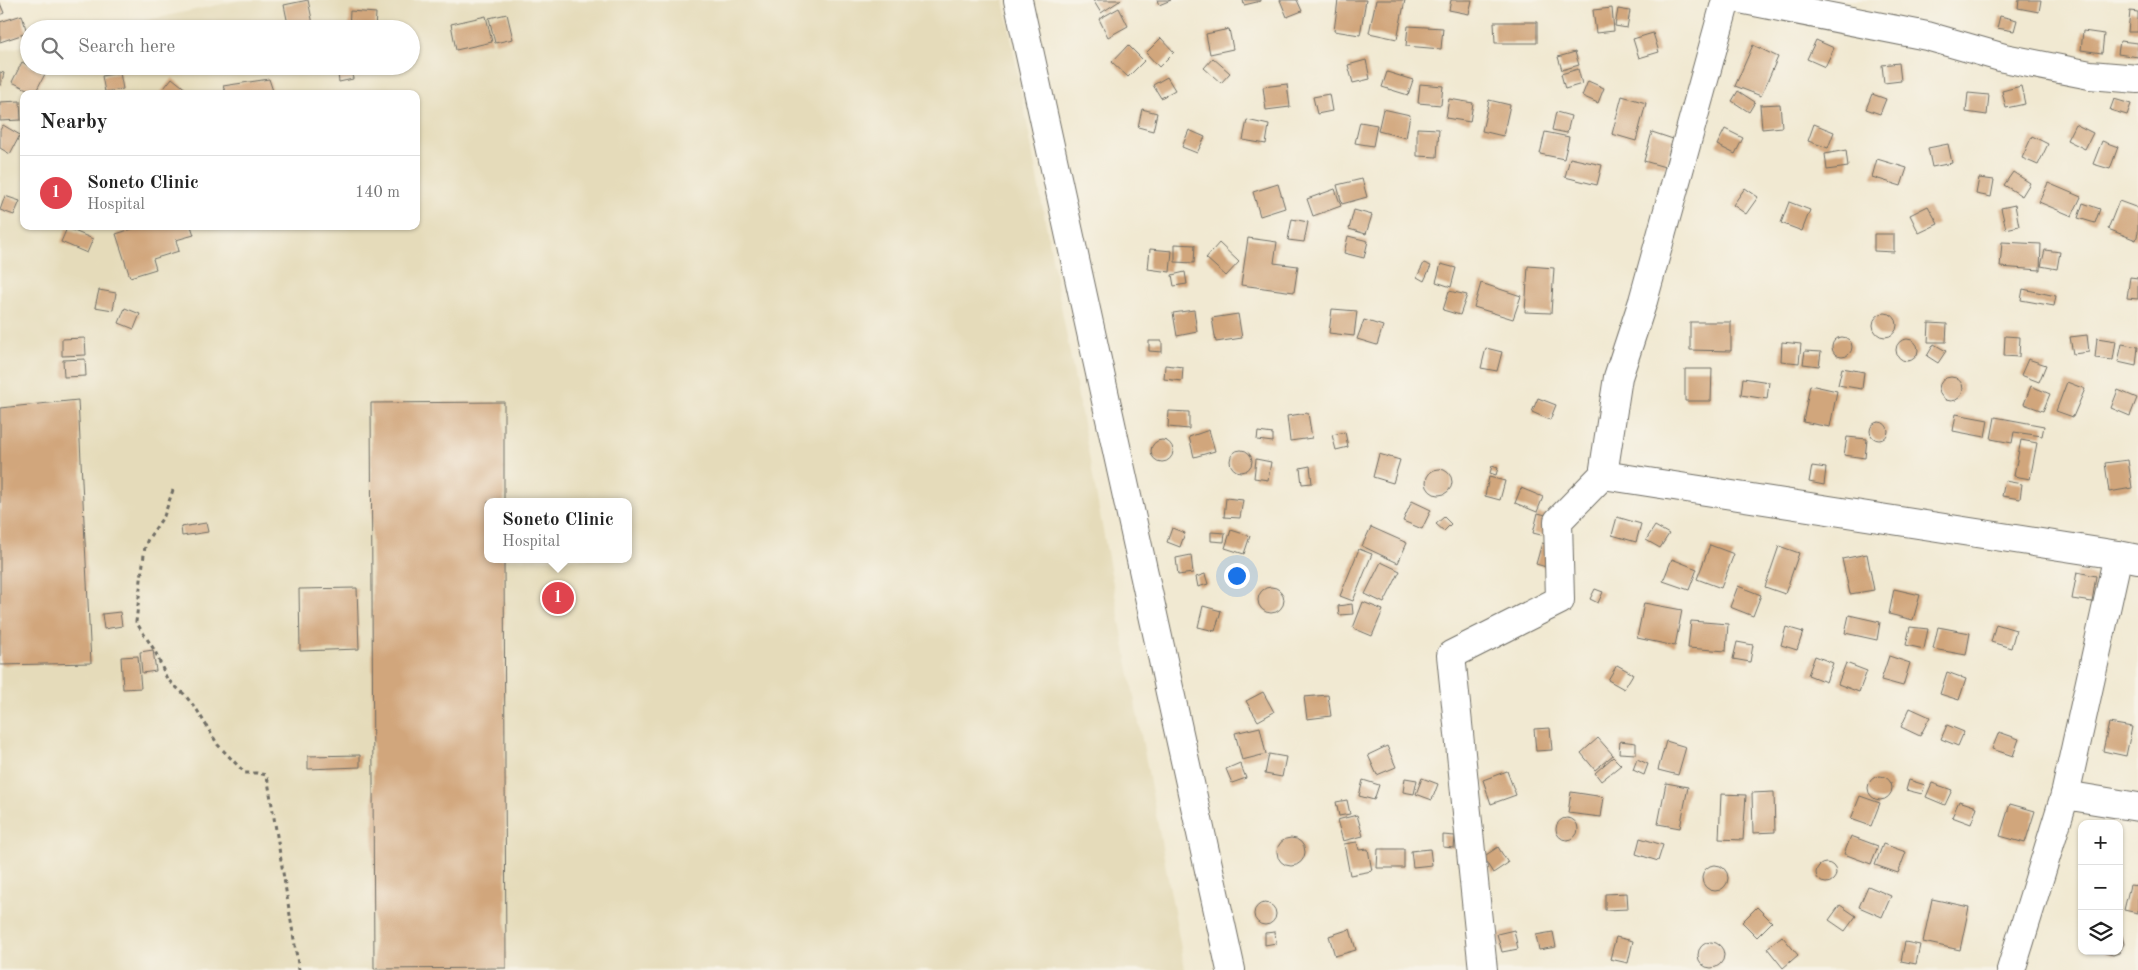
<!DOCTYPE html>
<html lang="en">
<head>
<meta charset="utf-8">
<style>
  :root { --surface:#fff; --page:#f6f6f6; --text:#222; --muted:#767676; --line:#e0e0e0; --accent:#b5179e }
  body { margin:0; font-family:"Old Standard TT",serif; background:var(--page); color:var(--text) }
  .controls { position:absolute; right:15px; bottom:15px; display:grid; overflow:hidden; border-radius:10px; box-shadow:0 1px 4px #0004 }
  .controls button { width:45px; height:45px; display:grid; place-items:center; padding:0; border:0; border-bottom:1px solid var(--line); background:var(--surface); color:var(--text); font:25px sans-serif }
  .you { position:absolute; left:1236px; top:575px; width:18px; height:18px; margin:-12px; border:4px solid #fff; border-radius:50%; background:#1a73e8; box-shadow:0 0 0 8px #1a73e833 }
  .badge { display:grid; place-items:center; width:32px; height:32px; border-radius:50%; background:var(--accent); color:#fff; font-size:16px; font-weight:700 }
  .pin { position:absolute; translate:-50% -50%; border:2px solid #fff; box-shadow:0 1px 5px #0006 }
  .popup { position:absolute; left:484px; top:498px; width:148px; height:65px; box-sizing:border-box; display:grid; place-content:center; border-radius:10px; background:var(--surface); filter:drop-shadow(0 1px 4px #0005); font-size:16px; white-space:nowrap; color:var(--muted) }
  .popup b { font-size:19px; color:var(--text) }
  .popup::after { content:''; position:absolute; left:50%; top:100%; margin-left:-10px; border:10px solid transparent; border-top-color:var(--surface) }
  .list { margin:0; padding:0; list-style:none }
  h2 { display:flex; justify-content:space-between; align-items:center; height:65px; margin:0; padding:0 20px; font-size:21px }
  h2 small { font-size:16px; font-weight:400; color:var(--muted) }
  .list li { display:grid; grid-template-columns:32px 1fr auto; gap:15px; align-items:center; box-sizing:border-box; height:75px; padding:0 20px; border-top:1px solid var(--line) }
  .list b { display:block; font-size:19px; white-space:nowrap }
  .list p { margin:0; font-size:16px; white-space:nowrap; color:var(--muted) }
  .list em { font-size:16px; font-style:normal; color:var(--muted) }
  .icon { flex:none; width:28px; height:28px; fill:none; stroke:currentColor; stroke-width:2; stroke-linecap:round; stroke-linejoin:round }
  .map { position:relative; flex:none; width:2138px; height:970px; overflow:hidden }
  .search { position:absolute; background:var(--surface); box-shadow:0 1px 4px #0004; left:20px; top:20px; width:400px; height:55px; display:flex; align-items:center; gap:12px; box-sizing:border-box; padding:0 18px; border-radius:28px; color:var(--muted); font-size:19px }
  .panel { position:absolute; background:var(--surface); box-shadow:0 1px 4px #0004; left:20px; top:90px; width:400px; height:140px; border-radius:10px }
  .map>svg:first-child { display:block }
  .built { fill:#e5dbba; fill-rule:evenodd }
  .building { fill:#d1a67c }
  .lines { fill:none; stroke-linecap:round; stroke-linejoin:round }
  .minor-casing { stroke:#706e65; stroke-width:30 }
  .path { stroke:#706e65; stroke-width:3; stroke-dasharray:4 4; stroke-linecap:butt }
  .minor { stroke:#fff; stroke-width:28 }
</style>
</head>
<body>
<div class="map">
<svg width="2138" height="970" viewBox="0 0 2138 970">
  <rect width="100%" height="100%" fill="#f7f3e8"/>
  <filter id="ink" filterUnits="userSpaceOnUse"><feTurbulence type="fractalNoise" baseFrequency=".02" numOctaves="2"/><feDisplacementMap in="SourceGraphic" scale="10" xChannelSelector="R" yChannelSelector="G"/><feConvolveMatrix kernelMatrix="1 2 1 2 8 2 1 2 1" color-interpolation-filters="sRGB"/></filter>
  <filter id="wash" filterUnits="userSpaceOnUse"><feTurbulence type="fractalNoise" baseFrequency=".0096" numOctaves="4" result="noise"/><feDisplacementMap in="SourceGraphic" scale="20" xChannelSelector="R" yChannelSelector="G"/><feGaussianBlur stdDeviation="1.12" result="paint"/><feColorMatrix in="noise" values="0 0 0 0 0 0 0 0 0 0 0 0 0 0 0 0 0 1.4 0 .05"/><feComposite in="paint" operator="in"/></filter>
  <g filter="url(#wash)">
    <rect width="100%" height="100%" fill="#f1e9d2"/>
    <path class="built" d="M241,0H1004L1185,970H0V51L29,45V66H411V29H106ZM24,94H416V226H24ZM488,502H628V559H488Z"/>
    <g id="blocks">
      <g class="building">
        <path d="M308,0L314,29H289L284,5Z"/>
        <path d="M1093,0H1121L1101,13Z"/>
        <path d="M1157,0H1171L1159,5Z"/>
        <path d="M1243,0H1261V1L1244,5Z"/>
        <path d="M1280,0H1297L1302,11L1287,17Z"/>
        <path d="M1338,0H1366L1360,35L1334,31Z"/>
        <path d="M1376,0H1405L1397,39L1369,33Z"/>
        <path d="M1451,0H1472L1469,14L1449,10Z"/>
        <path d="M2019,0H2041L2039,12L2018,8Z"/>
        <path d="M0,3L4,13L0,15Z"/>
        <path d="M1119,8L1128,26L1108,37L1099,19Z"/>
        <path d="M1612,8L1614,31L1596,33L1593,10Z"/>
        <path d="M1618,9L1630,11L1627,28L1615,26Z"/>
        <path d="M350,11L376,13L375,29H349Z"/>
        <path d="M2130,11L2138,12V32H2128Z"/>
        <path d="M507,14L513,39L495,43L489,18Z"/>
        <path d="M22,15L27,33L0,42V22Z"/>
        <path d="M486,16L492,42L456,50L451,24Z"/>
        <path d="M2000,16L2017,20L2014,31L1997,28Z"/>
        <path d="M1494,22H1537V43H1495Z"/>
        <path d="M1408,26L1443,28L1441,49L1406,46Z"/>
        <path d="M1229,29L1233,49L1210,54L1206,34Z"/>
        <path d="M2083,31L2104,34L2102,53L2081,50Z"/>
        <path d="M1653,33L1659,52L1639,58L1633,39Z"/>
        <path d="M1161,38L1174,52L1159,67L1146,53Z"/>
        <path d="M1816,40L1834,48L1825,67L1807,59Z"/>
        <path d="M2120,41L2138,43V57L2118,54Z"/>
        <path d="M1128,45L1144,61L1128,77L1112,62Z"/>
        <path d="M1753,45L1778,57L1761,96L1735,86Z"/>
        <path d="M1575,52L1579,65L1562,70L1558,57Z"/>
        <path d="M1213,58L1230,73L1221,83L1204,68Z"/>
        <path d="M1366,60L1370,79L1353,83L1348,65Z"/>
        <path d="M22,62L45,74L35,93L12,82Z"/>
        <path d="M1899,63L1901,81L1884,83L1882,65Z"/>
        <path d="M337,66H351L353,79L339,82Z"/>
        <path d="M1578,69L1582,84L1565,89L1561,74Z"/>
        <path d="M0,72L4,73L1,85H0Z"/>
        <path d="M1387,72L1413,80L1408,95L1382,87Z"/>
        <path d="M120,73L123,89L105,92L102,76Z"/>
        <path d="M1167,77L1175,90L1161,98L1153,85Z"/>
        <path d="M172,78L192,94L161,92Z"/>
        <path d="M269,79L274,94H226L223,86Z"/>
        <path d="M1588,81L1604,88L1598,103L1582,96Z"/>
        <path d="M1287,84L1290,107L1266,110L1263,87Z"/>
        <path d="M1420,84L1443,86L1441,105L1418,103Z"/>
        <path d="M2021,86L2025,104L2006,108L2002,91Z"/>
        <path d="M1738,91L1755,102L1749,112L1732,101Z"/>
        <path d="M1968,93L1989,95L1987,115L1966,112Z"/>
        <path d="M1329,94L1332,111L1317,114L1313,97Z"/>
        <path d="M1872,94L1886,99L1880,114L1866,109Z"/>
        <path d="M1622,96L1646,103L1636,141L1612,134Z"/>
        <path d="M1449,99L1473,103L1470,122L1446,118Z"/>
        <path d="M2114,99L2131,104L2127,115L2110,110Z"/>
        <path d="M1489,100L1510,105L1503,136L1482,131Z"/>
        <path d="M20,101L21,120L0,121V102Z"/>
        <path d="M1780,104L1782,127L1762,129L1760,105Z"/>
        <path d="M1142,109L1157,113L1153,131L1138,127Z"/>
        <path d="M1383,109L1410,115L1406,138L1378,131Z"/>
        <path d="M1556,112L1571,116L1567,133L1552,130Z"/>
        <path d="M1247,120L1269,125L1266,144L1243,140Z"/>
        <path d="M1360,122L1377,125L1373,146L1355,143Z"/>
        <path d="M1814,124L1834,132L1828,148L1808,141Z"/>
        <path d="M2075,124L2093,133L2085,149L2067,140Z"/>
        <path d="M3,125L20,135L10,154L0,148V130Z"/>
        <path d="M1417,128L1439,129L1437,157L1417,156Z"/>
        <path d="M1725,129L1743,138L1735,154L1717,145Z"/>
        <path d="M1189,130L1205,137L1197,153L1182,147Z"/>
        <path d="M1545,132L1569,137L1564,159L1540,154Z"/>
        <path d="M1652,132L1673,139L1665,167L1644,161Z"/>
        <path d="M2032,136L2048,144L2038,165L2022,158Z"/>
        <path d="M2102,141L2118,147L2110,169L2093,164Z"/>
        <path d="M1948,144L1952,163L1932,167L1928,148Z"/>
        <path d="M1846,150L1848,167L1827,170L1825,154Z"/>
        <path d="M1570,158L1602,165L1597,185L1565,177Z"/>
        <path d="M1877,159L1907,168L1901,186L1872,177Z"/>
        <path d="M2013,172L2030,183L2022,196L2004,185Z"/>
        <path d="M1979,178L1994,180L1991,197L1976,194Z"/>
        <path d="M1362,179L1367,197L1342,204L1337,185Z"/>
        <path d="M2048,183L2081,197L2072,216L2039,202Z"/>
        <path d="M1278,184L1285,208L1260,216L1253,192Z"/>
        <path d="M1745,188L1758,197L1746,214L1733,205Z"/>
        <path d="M1335,189L1341,206L1313,216L1307,199Z"/>
        <path d="M5,196L20,201L14,215L0,210Z"/>
        <path d="M2119,201L2138,208V233L2136,240L2108,229Z"/>
        <path d="M1789,202L1810,210L1802,231L1781,223Z"/>
        <path d="M2083,203L2100,209L2095,223L2078,218Z"/>
        <path d="M2015,205L2019,226L2006,229L2001,208Z"/>
        <path d="M1928,206L1938,224L1919,233L1910,215Z"/>
        <path d="M1354,210L1372,215L1366,234L1349,229Z"/>
        <path d="M1292,219L1308,222L1304,242L1288,240Z"/>
        <path d="M141,226H191L194,235L176,240L179,251L153,259L156,269L130,277L116,234Z"/>
        <path d="M67,228L93,239L87,253L61,242Z"/>
        <path d="M1874,234H1894V252L1874,251Z"/>
        <path d="M1348,236L1368,241L1364,258L1344,253Z"/>
        <path d="M1248,238L1277,242L1274,263L1298,266L1294,292L1241,285Z"/>
        <path d="M2002,242L2041,244L2040,270L2000,267Z"/>
        <path d="M1219,243L1239,262L1226,276L1206,258Z"/>
        <path d="M1175,244L1195,245L1194,263L1175,262Z"/>
        <path d="M1150,249L1172,251L1170,272L1148,269Z"/>
        <path d="M2045,250L2060,252L2057,269L2041,266Z"/>
        <path d="M1424,263L1431,266L1424,281L1417,277Z"/>
        <path d="M1441,264L1456,268L1451,287L1436,282Z"/>
        <path d="M1528,266L1554,268L1551,313L1525,312Z"/>
        <path d="M1185,272L1187,284L1174,286L1172,275Z"/>
        <path d="M2130,277L2138,278V299L2127,298Z"/>
        <path d="M1481,283L1521,296L1513,319L1474,307Z"/>
        <path d="M2023,289L2056,296L2054,306L2021,300Z"/>
        <path d="M99,290L116,293L113,310L95,307Z"/>
        <path d="M1449,291L1467,295L1460,315L1443,310Z"/>
        <path d="M125,308L140,314L134,329L119,323Z"/>
        <path d="M1332,309L1357,311L1354,336L1329,333Z"/>
        <path d="M1194,310L1197,332L1177,336L1173,313Z"/>
        <circle cx="1885" cy="325" r="12"/>
        <path d="M1238,314L1242,338L1216,342L1212,318Z"/>
        <path d="M1364,320L1383,326L1377,345L1357,339Z"/>
        <path d="M1690,322H1731V351L1690,350Z"/>
        <path d="M1929,323L1947,324L1946,342H1928Z"/>
        <path d="M2087,335L2089,352L2073,354L2070,337Z"/>
        <path d="M2005,336L2020,337L2019,357L2004,356Z"/>
        <circle cx="1842" cy="347" r="10"/>
        <path d="M85,338L86,355L62,356V339Z"/>
        <path d="M2097,338L2116,341L2113,360L2095,358Z"/>
        <circle cx="1907" cy="350" r="11"/>
        <path d="M1149,341H1162V352L1149,351Z"/>
        <path d="M1782,342L1801,344L1799,363L1781,361Z"/>
        <path d="M1934,344L1946,351L1938,363L1927,356Z"/>
        <path d="M2122,344L2138,347L2136,366L2118,362Z"/>
        <path d="M1486,348L1502,352L1497,371L1481,368Z"/>
        <path d="M1805,351L1821,352L1819,366L1803,364Z"/>
        <path d="M85,359L86,376L64,377L63,360Z"/>
        <path d="M2028,359L2046,365L2039,382L2021,375Z"/>
        <path d="M1165,365L1183,367L1182,381L1164,379Z"/>
        <path d="M1842,368L1864,372L1862,389L1838,385Z"/>
        <path d="M1685,369H1712L1711,401H1685Z"/>
        <circle cx="1951" cy="389" r="12"/>
        <path d="M1743,378L1769,382L1767,399L1741,395Z"/>
        <path d="M2067,382L2085,389L2073,417L2056,411Z"/>
        <path d="M1810,385L1837,391L1830,427L1803,422Z"/>
        <path d="M2031,386L2050,394L2043,411L2024,404Z"/>
        <path d="M2118,390L2137,398L2130,416L2111,408Z"/>
        <path d="M1538,398L1556,405L1550,420L1532,412Z"/>
        <path d="M78,400L91,663L0,665V408Z"/>
        <path d="M504,402V502H488V559H504L506,968L374,969L371,403Z"/>
        <path d="M1169,411L1189,412V429L1168,427Z"/>
        <path d="M1308,413L1312,438L1290,441L1287,416Z"/>
        <path d="M1956,414L1988,420L1985,437L1953,431Z"/>
        <path d="M1995,417L2044,426L2042,436L2014,432L2012,443L1991,439Z"/>
        <circle cx="1879" cy="431" r="9"/>
        <path d="M1209,430L1215,451L1194,457L1189,437Z"/>
        <path d="M1258,432L1273,434V442L1257,440Z"/>
        <path d="M1345,432L1348,447L1336,450L1332,435Z"/>
        <path d="M1847,437L1867,439L1865,458L1844,455Z"/>
        <circle cx="1162" cy="451" r="11"/>
        <path d="M2021,440L2037,443L2030,479L2014,476Z"/>
        <circle cx="1241" cy="461" r="11"/>
        <path d="M1379,454L1400,460L1393,483L1373,477Z"/>
        <path d="M1256,459L1271,462L1268,480L1254,478Z"/>
        <path d="M2128,460L2132,488L2109,492L2105,463Z"/>
        <path d="M1310,466L1312,483L1302,484L1300,468Z"/>
        <path d="M1492,466L1498,468L1496,475L1490,473Z"/>
        <path d="M1812,466L1826,468L1824,485L1809,482Z"/>
        <circle cx="1439" cy="482" r="13"/>
        <path d="M1489,477L1505,481L1500,500L1485,496Z"/>
        <path d="M2005,481L2022,484L2020,499L2002,496Z"/>
        <path d="M1521,488L1543,497L1537,512L1515,503Z"/>
        <path d="M1226,498L1243,500L1240,518L1224,517Z"/>
        <path d="M1412,501L1431,510L1422,529L1403,521Z"/>
        <path d="M1538,513L1554,517L1549,537L1533,533Z"/>
        <path d="M1444,517L1451,524L1444,531L1436,524Z"/>
        <path d="M1617,517L1641,524L1636,542L1612,535Z"/>
        <path d="M206,523L208,532L182,536L181,527Z"/>
        <path d="M1655,526L1669,534L1660,548L1646,540Z"/>
        <path d="M1371,527L1407,543L1398,563L1362,546Z"/>
        <path d="M1172,528L1185,533L1180,547L1167,542Z"/>
        <path d="M1231,530L1250,536L1244,554L1225,548Z"/>
        <path d="M1211,532L1225,533L1224,542L1211,541Z"/>
        <path d="M1542,543L1559,548L1553,569L1536,564Z"/>
        <path d="M1710,545L1734,554L1721,588L1697,579Z"/>
        <path d="M1779,546L1799,553L1785,594L1765,587Z"/>
        <path d="M1359,549L1372,554L1353,601L1340,596Z"/>
        <path d="M1867,554L1874,590L1850,594L1842,559Z"/>
        <path d="M1191,555L1193,573L1178,575L1176,558Z"/>
        <path d="M1672,559L1697,569L1689,590L1663,581Z"/>
        <path d="M1381,562L1400,571L1384,603L1365,594Z"/>
        <path d="M2077,572L2096,576L2092,602L2072,599Z"/>
        <path d="M1205,574L1208,584L1198,587L1196,577Z"/>
        <path d="M1738,586L1761,595L1753,616L1730,607Z"/>
        <circle cx="1271" cy="600" r="13"/>
        <path d="M357,588L359,649L300,651L299,589Z"/>
        <path d="M1595,589L1603,592L1598,603L1590,599Z"/>
        <path d="M1894,589L1920,595L1913,620L1889,614Z"/>
        <path d="M1363,602L1383,610L1372,636L1353,628Z"/>
        <path d="M1644,603L1682,610L1675,646L1637,638Z"/>
        <path d="M1352,604L1353,614L1339,615L1338,606Z"/>
        <path d="M1203,606L1221,611L1215,631L1198,627Z"/>
        <path d="M120,612L122,626L104,629L102,614Z"/>
        <path d="M1849,615L1880,622L1877,640L1845,633Z"/>
        <path d="M1691,621L1728,624L1726,651L1688,648Z"/>
        <path d="M1996,624L2016,630L2011,648L1991,642Z"/>
        <path d="M1786,627L1803,632L1797,650L1781,645Z"/>
        <path d="M1910,627L1928,629L1924,649L1906,645Z"/>
        <path d="M1938,627L1970,633L1966,655L1933,649Z"/>
        <path d="M1737,642L1753,645L1750,662L1733,659Z"/>
        <path d="M153,650L156,671L142,673L140,652Z"/>
        <path d="M138,656L141,688L123,689L121,657Z"/>
        <path d="M1815,656L1833,663L1826,682L1808,675Z"/>
        <path d="M1889,656L1910,663L1903,686L1881,680Z"/>
        <path d="M1846,663L1867,671L1859,692L1838,684Z"/>
        <path d="M1617,665L1633,674L1624,689L1608,680Z"/>
        <path d="M1947,672L1966,679L1959,700L1940,694Z"/>
        <path d="M1263,692L1274,712L1258,721L1246,701Z"/>
        <path d="M1328,695L1331,716L1307,719L1304,697Z"/>
        <path d="M1910,708L1930,717L1920,736L1901,727Z"/>
        <path d="M2109,723L2132,727L2126,756L2103,751Z"/>
        <path d="M1947,725L1964,732L1958,746L1941,739Z"/>
        <path d="M1260,727L1266,754L1242,760L1235,733Z"/>
        <path d="M1550,728L1552,750L1536,751L1534,729Z"/>
        <path d="M1999,732L2019,739L2013,756L1992,749Z"/>
        <path d="M1598,738L1613,755L1595,770L1581,753Z"/>
        <path d="M1620,741L1636,743V754L1619,753Z"/>
        <path d="M1666,741L1686,747L1678,775L1658,770Z"/>
        <path d="M1387,746L1396,767L1377,775L1368,755Z"/>
        <path d="M1269,754L1286,757L1282,777L1265,774Z"/>
        <path d="M360,755V767L308,769V756Z"/>
        <path d="M1613,757L1621,765L1601,781L1595,773Z"/>
        <path d="M1637,759L1648,764L1644,775L1633,770Z"/>
        <path d="M1240,763L1246,778L1232,783L1226,769Z"/>
        <path d="M1507,771L1516,795L1491,804L1483,780Z"/>
        <circle cx="1880" cy="788" r="12"/>
        <path d="M1405,778L1417,780L1414,794L1403,792Z"/>
        <path d="M1422,778L1438,784L1432,800L1416,794Z"/>
        <path d="M1363,780L1379,785L1374,800L1359,796Z"/>
        <path d="M1909,780L1925,785L1922,794L1906,790Z"/>
        <path d="M1666,783L1688,787L1680,828L1658,824Z"/>
        <path d="M1932,783L1952,790L1945,805L1926,797Z"/>
        <path d="M1571,792L1604,797L1601,817L1568,813Z"/>
        <path d="M1774,792L1775,832L1753,833L1752,793Z"/>
        <path d="M1721,794L1746,795L1743,840L1719,839Z"/>
        <path d="M1860,796L1880,803L1871,826L1851,819Z"/>
        <path d="M1347,800L1350,814L1339,816L1336,802Z"/>
        <path d="M1959,801L1977,807L1971,824L1952,817Z"/>
        <path d="M2010,804L2035,811L2025,843L2000,836Z"/>
        <path d="M1357,815L1363,836L1343,841L1337,820Z"/>
        <circle cx="1567" cy="829" r="11"/>
        <path d="M1443,835L1455,836L1454,848L1443,847Z"/>
        <path d="M1851,836L1878,846L1871,864L1844,854Z"/>
        <path d="M1640,838L1663,845L1658,861L1636,854Z"/>
        <circle cx="1291" cy="852" r="14"/>
        <path d="M1357,842L1359,850L1368,849L1372,871L1350,875L1344,844Z"/>
        <path d="M1883,844L1906,852L1898,873L1875,865Z"/>
        <path d="M1498,847L1508,863L1493,873L1483,857Z"/>
        <path d="M1378,849H1404V868H1377Z"/>
        <path d="M1430,849L1432,865L1413,867L1411,851Z"/>
        <circle cx="1826" cy="873" r="10"/>
        <circle cx="1715" cy="878" r="13"/>
        <path d="M2130,885L2138,886V913L2124,910Z"/>
        <path d="M1868,886L1891,896L1882,917L1859,907Z"/>
        <path d="M1627,893L1628,909L1605,910V894Z"/>
        <path d="M1932,899L1969,907L1960,950L1923,942Z"/>
        <circle cx="1265" cy="914" r="11"/>
        <path d="M1840,905L1856,916L1845,931L1829,920Z"/>
        <path d="M1757,907L1772,922L1757,937L1742,922Z"/>
        <path d="M1350,929L1356,950L1335,956L1329,936Z"/>
        <path d="M1514,930L1518,949L1502,952L1497,934Z"/>
        <path d="M1275,932L1276,943L1265,945V933Z"/>
        <path d="M1553,932L1556,947L1539,950L1536,935Z"/>
        <path d="M2119,933L2122,936L2124,944L2119,953L2113,955L2105,953L2103,951H2119Z"/>
        <path d="M1782,936L1798,955L1783,968L1767,948Z"/>
        <path d="M1616,937L1633,941L1628,963L1610,959Z"/>
        <circle cx="1711" cy="955" r="13"/>
        <path d="M1905,942L1920,945L1916,964L1901,961Z"/>
      </g>
    </g>
  </g>
  <g filter="url(#ink)">
    <use href="#blocks" fill-opacity="0" stroke="#706e65" stroke-width="1"/>
    <g class="lines">
      <g class="minor-casing">
        <g id="minor">
          <path d="M1018,0L1231,970"/>
          <path d="M1745,0L1927,36L2004,58L2090,75L2138,79"/>
          <path d="M1603,475L2118,555"/>
          <path d="M2065,795L2138,807"/>
          <path d="M1483,970L1451,655L1560,600L1558,521L1603,475L1618,377L1643,301L1726,0"/>
          <path d="M2011,970L2065,795L2118,555L2138,559"/>
        </g>
      </g>
      <path class="path" d="M173,490L164,516L148,539L145,546L136,622L155,651L167,679L184,694L197,710L218,745L245,773H257L266,775L268,781L299,970"/>
      <use href="#minor" class="minor"/>
    </g>
  </g>
</svg>
<div class="controls">
<button>+</button>
<button>−</button>
<button><svg class="icon" aria-label="layers" viewBox="0 0 24 24"><path d="M12 4l9 5-9 5-9-5zM3 14l9 5 9-5"/></svg></button>
</div>
<div class="you"></div>
<div class="pin badge" style="left:558px;top:598px;background:#e0444e">1</div>
<div class="popup"><b>Soneto Clinic</b>Hospital</div>
<div class="search"><svg class="icon" aria-label="search" viewBox="0 0 24 24"><circle cx="10" cy="10" r="6"/><path d="M15 15l6 6"/></svg>Search here</div>
<section class="panel">
<h2>Nearby<small></small></h2>
<ul class="list">
<li><span class="badge" style="background:#e0444e">1</span><div><b>Soneto Clinic</b><p>Hospital</p></div><em>140 m</em></li>
</ul>
</section>
</div>
</body>
</html>
